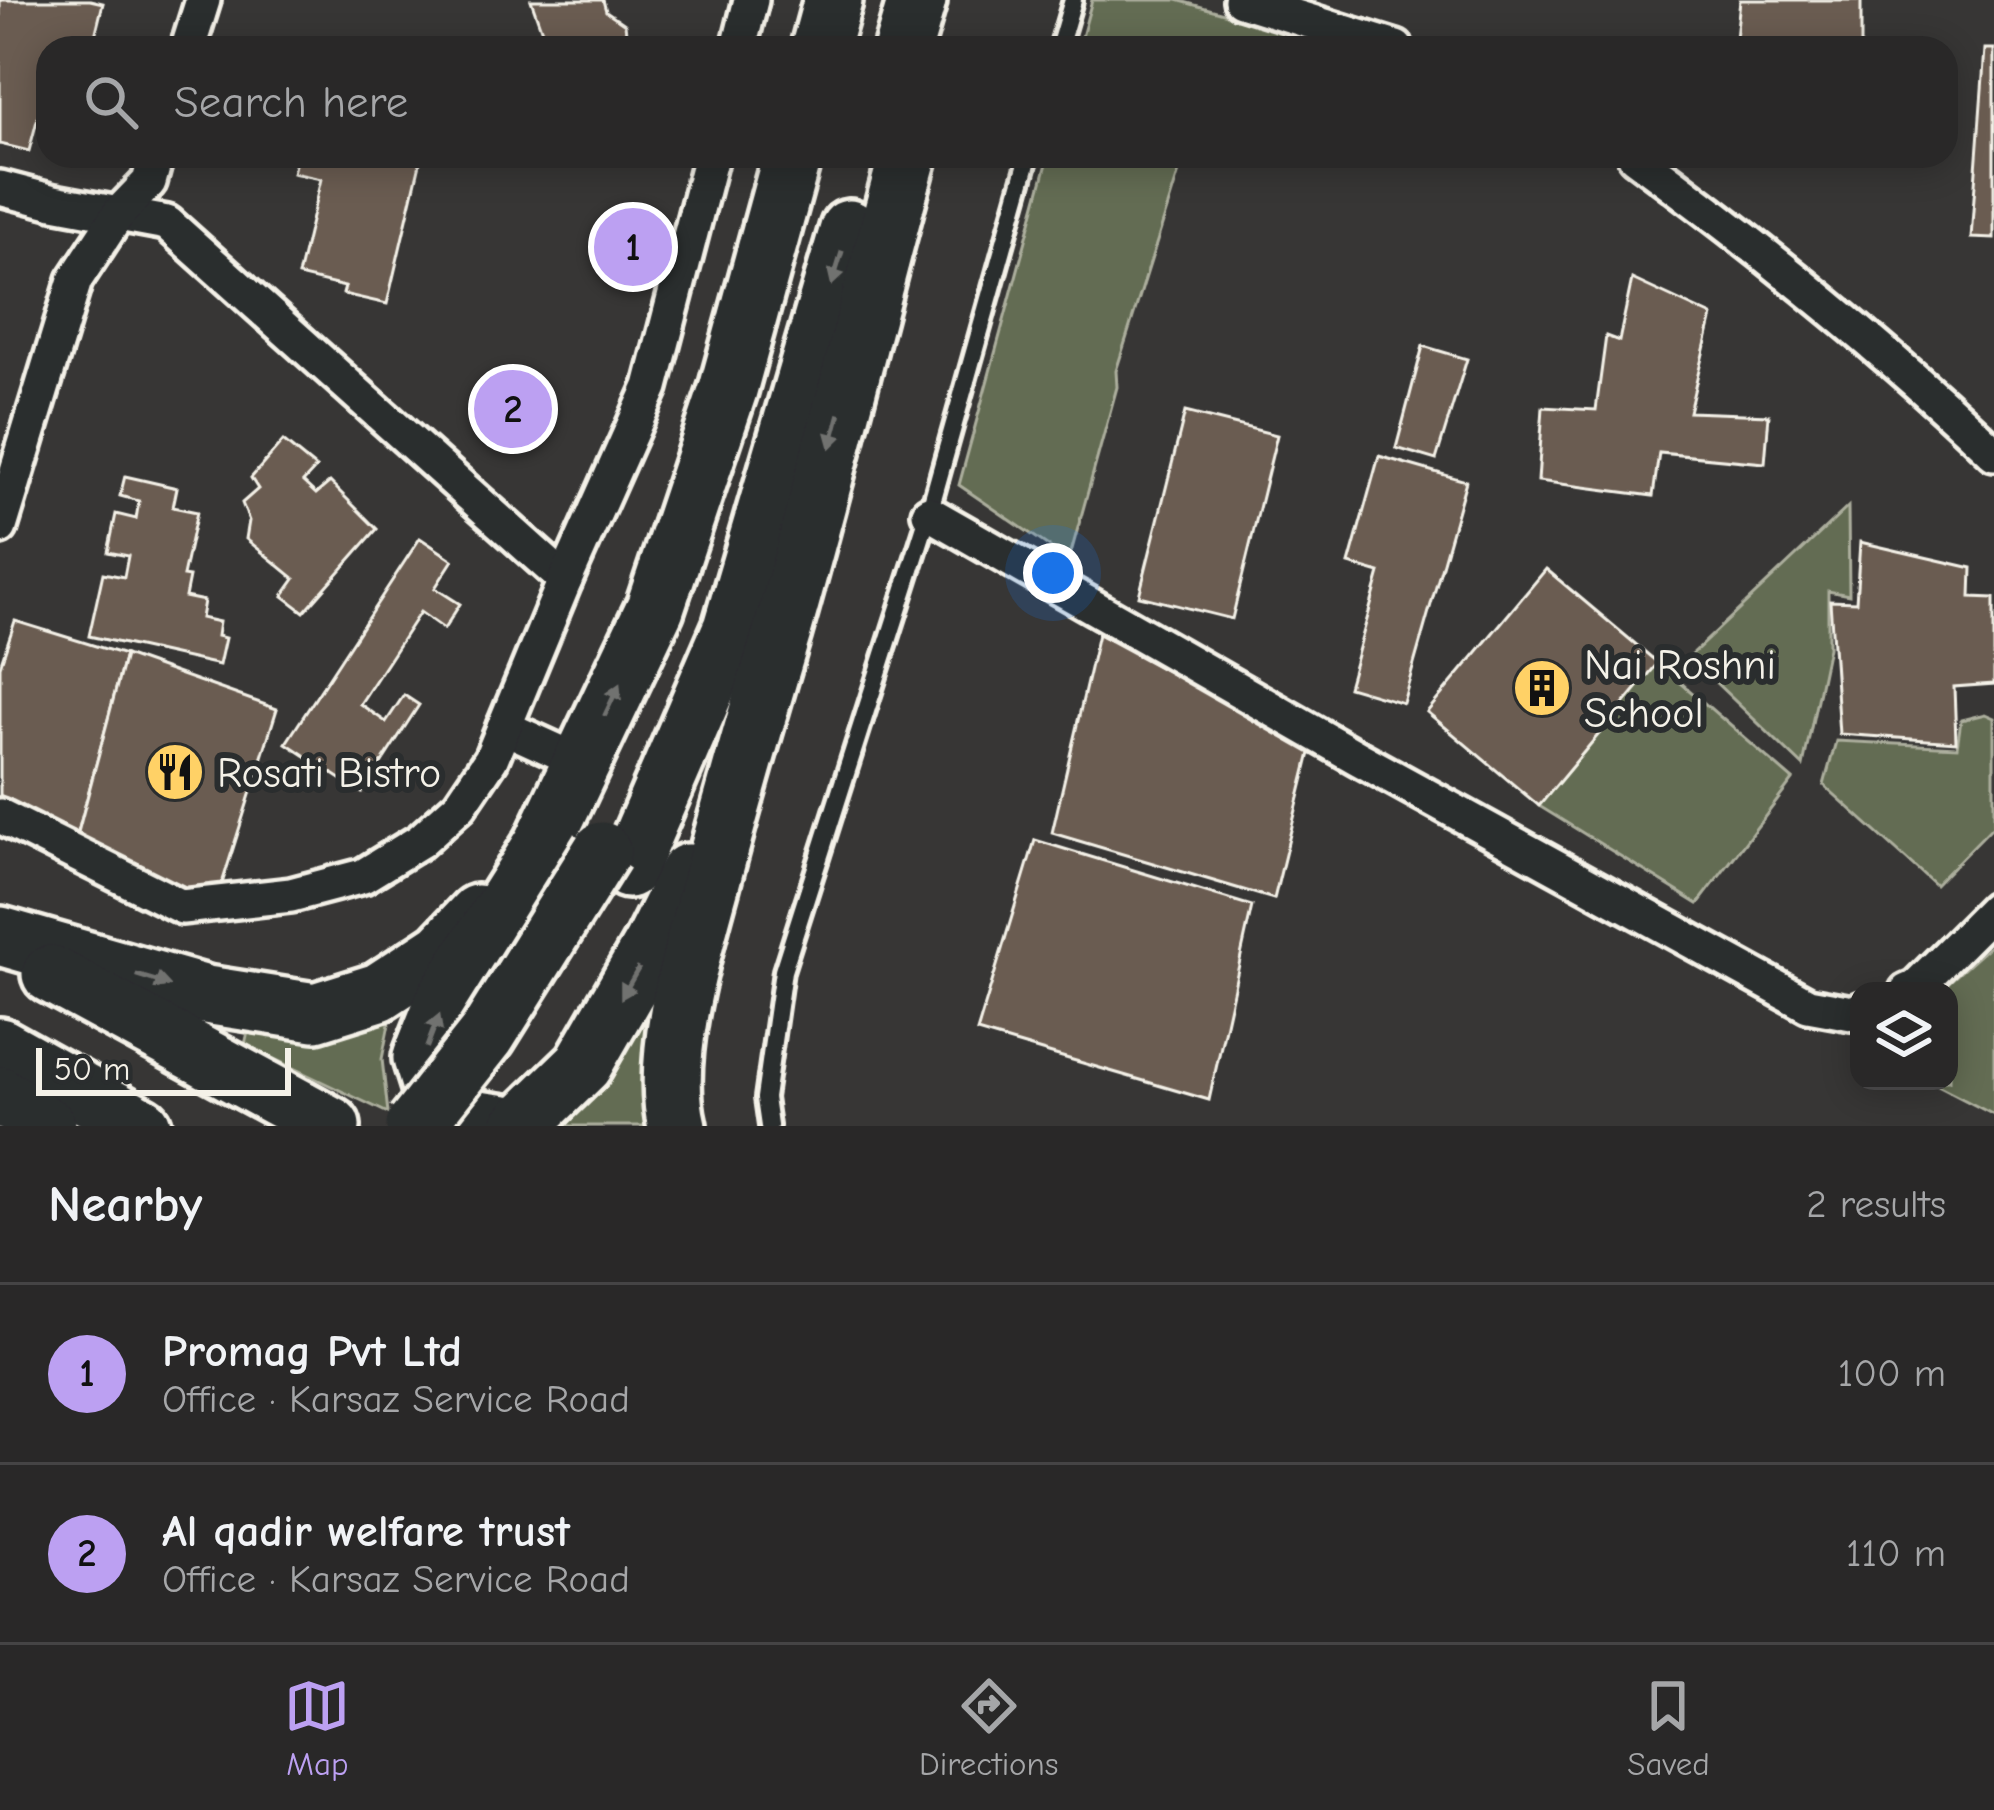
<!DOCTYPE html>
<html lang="en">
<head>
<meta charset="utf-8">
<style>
  :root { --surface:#292828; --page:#353434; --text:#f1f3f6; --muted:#a5a6a8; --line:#454445; --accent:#bca0f2 }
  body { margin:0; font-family:"Comic Neue",sans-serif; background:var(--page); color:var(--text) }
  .controls { position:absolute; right:36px; bottom:36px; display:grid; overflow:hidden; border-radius:24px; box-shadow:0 6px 30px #0003 }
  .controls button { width:108px; height:108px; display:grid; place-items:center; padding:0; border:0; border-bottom:3px solid var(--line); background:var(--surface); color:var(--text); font:60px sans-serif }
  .scale { position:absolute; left:36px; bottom:30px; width:255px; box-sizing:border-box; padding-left:12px; border:6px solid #f4f1e8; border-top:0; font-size:33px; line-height:42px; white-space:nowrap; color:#f4f1e8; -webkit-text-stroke:9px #2a2d2e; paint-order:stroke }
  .you { position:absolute; left:1053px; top:573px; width:42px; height:42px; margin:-30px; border:9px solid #fff; border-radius:50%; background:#1a73e8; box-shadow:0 0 0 18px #1a73e833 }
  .badge { display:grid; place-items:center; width:78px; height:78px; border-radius:50%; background:var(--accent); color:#111; font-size:39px; font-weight:700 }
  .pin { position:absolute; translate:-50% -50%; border:6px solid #fff; box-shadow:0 3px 12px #0006 }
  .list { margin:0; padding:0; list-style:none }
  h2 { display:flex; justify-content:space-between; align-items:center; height:156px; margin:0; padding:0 48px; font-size:51px }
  h2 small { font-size:39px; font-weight:400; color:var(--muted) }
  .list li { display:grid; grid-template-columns:78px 1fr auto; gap:36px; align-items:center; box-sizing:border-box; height:180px; padding:0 48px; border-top:3px solid var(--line) }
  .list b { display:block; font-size:45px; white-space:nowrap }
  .list p { margin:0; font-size:39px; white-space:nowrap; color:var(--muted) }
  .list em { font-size:39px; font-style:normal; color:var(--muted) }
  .icon { flex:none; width:66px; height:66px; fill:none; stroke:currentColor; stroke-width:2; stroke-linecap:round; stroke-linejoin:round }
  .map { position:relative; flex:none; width:1994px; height:1126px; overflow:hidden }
  .search { position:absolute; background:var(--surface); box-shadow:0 6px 30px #0003; left:36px; right:36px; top:36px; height:132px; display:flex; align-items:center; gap:30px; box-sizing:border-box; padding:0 42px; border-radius:36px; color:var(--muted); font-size:45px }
  .sheet { height:516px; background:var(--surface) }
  nav { display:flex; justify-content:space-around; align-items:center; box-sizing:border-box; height:168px; border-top:3px solid var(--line); background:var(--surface); font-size:33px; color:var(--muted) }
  nav a { display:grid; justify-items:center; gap:6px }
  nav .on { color:var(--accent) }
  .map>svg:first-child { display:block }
  .green { fill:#636c52; stroke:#acae9d; stroke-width:3 }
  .building { fill:#6a5c51; stroke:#f4f1e8; stroke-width:3 }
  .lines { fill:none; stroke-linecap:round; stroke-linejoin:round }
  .service-casing { stroke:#f4f1e8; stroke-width:26 }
  .minor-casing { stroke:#f4f1e8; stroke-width:42 }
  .trunk-casing { stroke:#f4f1e8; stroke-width:66 }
  .service { stroke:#2a2d2e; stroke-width:16 }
  .minor { stroke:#2a2d2e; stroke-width:33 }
  .trunk { stroke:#2a2d2e; stroke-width:57 }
  .trunk-bridge-casing { stroke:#f4f1e8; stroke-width:66; stroke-linecap:butt }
  .trunk-bridge { stroke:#2a2d2e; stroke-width:57 }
  .oneway { fill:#71726f }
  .labels { text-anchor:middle; stroke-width:12; stroke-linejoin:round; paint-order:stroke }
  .poi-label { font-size:42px; fill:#f4f1e8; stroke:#2a2d2e; text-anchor:start }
</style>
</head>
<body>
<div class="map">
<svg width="1994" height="1126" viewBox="0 0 1994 1126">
  <rect width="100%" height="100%" fill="#373635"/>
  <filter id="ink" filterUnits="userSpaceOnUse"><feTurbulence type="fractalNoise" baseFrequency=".00833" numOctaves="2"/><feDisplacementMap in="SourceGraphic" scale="24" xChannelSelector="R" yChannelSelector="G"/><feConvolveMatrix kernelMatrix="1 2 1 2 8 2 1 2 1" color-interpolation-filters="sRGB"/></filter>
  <g filter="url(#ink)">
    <g class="green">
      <path d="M1092,0H1177L1350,48H1079Z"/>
      <path d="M1049,156H1184L1116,371L1117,387L1069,560L959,485Z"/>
      <path d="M1848,507L1849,595L1828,591V647L1803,766L1689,657Z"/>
      <path d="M1658,663L1793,780L1698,904L1539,806Z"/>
      <path d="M1985,714L1994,718V825L1935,885L1824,785L1836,741L1957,747L1961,720Z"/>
      <path d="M1994,942V1115L1928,1081H1949V991H1939Z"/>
      <path d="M654,974C648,1023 639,1076 649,1126H555Z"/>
      <path d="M392,1009L382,1059L388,1113L245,1045L248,1032L288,1036Z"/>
    </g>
    <g class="building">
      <path d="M0,0H90L103,3L92,48H48V79L29,151L0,144Z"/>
      <path d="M531,0H603L606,11L625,24L626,33L677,48H548Z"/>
      <path d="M1740,0H1861V48H1735Z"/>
      <path d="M1985,49H1994V239L1971,238Z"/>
      <path d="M297,156H409L421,159L387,304L343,294L345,287L298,276L321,179L293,173Z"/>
      <path d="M1632,279L1712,316L1689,412L1769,415L1765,463L1659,453L1653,496L1538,481L1543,407L1596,410L1606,336L1619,341Z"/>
      <path d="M1423,346L1467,359L1436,460L1396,448Z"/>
      <path d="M1185,412L1277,435L1232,619L1139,596Z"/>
      <path d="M283,441L316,468L303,482L316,494L330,482L377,529L304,612L283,596L295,579L246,539L249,521L242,503L258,489L251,478Z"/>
      <path d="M1379,456L1466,481L1403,703L1348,687L1380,573L1349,564Z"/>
      <path d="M125,476L177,488L173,507L197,512L183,576L189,577L185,597L204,601L201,618L219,622L217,636L225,638L219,665L89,636L103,573L124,577L128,556L108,552L116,514L136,519L139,501L120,496Z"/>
      <path d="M420,538L453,560L435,588L460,604L444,629L420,612L360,704L386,722L404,695L419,705L362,793L286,743Z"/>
      <path d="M1860,542L1972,568L1971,597L1994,598V684L1954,687L1956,742L1839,734L1830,601L1856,602Z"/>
      <path d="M1546,569L1658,663L1539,806L1427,712Z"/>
      <path d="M15,621L125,655L77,836L0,795V666Z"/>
      <path d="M1098,634L1311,749L1274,899L1052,833Z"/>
      <path d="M125,655L277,709L220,890L191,896L77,836Z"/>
      <path d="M1035,840L1252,906L1209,1100L977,1032Z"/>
    </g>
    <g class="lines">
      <g class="service-casing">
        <g id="service">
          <path d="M1059,48L1073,0"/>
          <path d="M769,1126L765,1098L783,971L929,513L1029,156"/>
        </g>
      </g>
      <g class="minor-casing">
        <g id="minor">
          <path d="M1241,0L1396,48"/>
          <path d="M188,48L203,0"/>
          <path d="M739,48L751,0"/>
          <path d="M1635,156C1760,248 1882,346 1994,453"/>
          <path d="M0,188L54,202L167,223L565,580"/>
          <path d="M929,513L1358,758L1808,1005L1852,1013L1859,1010"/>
          <path d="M0,527L75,280L119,213L149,182L156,156"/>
          <path d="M504,727L583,763"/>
          <path d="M0,816L182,907L291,895L363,876L420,841L460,805L491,759L565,580L651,387L711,156"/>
          <path d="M1907,991L1916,987L1994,909"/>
        </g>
      </g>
      <g class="trunk-casing">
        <g id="trunk">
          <path d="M820,48L833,0"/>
          <path d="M903,48L917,0"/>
          <path d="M628,869L732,628L849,229"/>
          <path d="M0,936L206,995L315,1012L379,992L443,950L477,914"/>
          <path d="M51,974L331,1126"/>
          <path d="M0,1047L142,1126"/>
          <path d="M0,1095L47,1126"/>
          <path d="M519,1126L471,1119L432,1090L422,1058L446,997L543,844L655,608L728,390L792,156"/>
          <path d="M520,1126L583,1065L652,945L688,873"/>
          <path d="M677,1126C660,1059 692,951 710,885C732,800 757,715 782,631C827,474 865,314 908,156"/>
        </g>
      </g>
      <use href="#service" class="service"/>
      <use href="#minor" class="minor"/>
      <use href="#trunk" class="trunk"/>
      <g class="trunk-bridge-casing">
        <path id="trunk-bridge" d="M415,1126L487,1035L602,851"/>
      </g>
      <use href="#trunk-bridge" class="trunk-bridge"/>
    </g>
    <defs><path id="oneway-solid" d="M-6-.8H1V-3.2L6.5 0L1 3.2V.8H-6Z" transform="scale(3)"/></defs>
    <g class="oneway">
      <use href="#oneway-solid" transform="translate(837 268) rotate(107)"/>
      <use href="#oneway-solid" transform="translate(835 431) rotate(105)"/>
      <use href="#oneway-solid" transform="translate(612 700) rotate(-65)"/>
      <use href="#oneway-solid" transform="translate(153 980) rotate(17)"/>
      <use href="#oneway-solid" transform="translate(630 983) rotate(120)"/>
      <use href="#oneway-solid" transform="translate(433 1031) rotate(-69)"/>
    </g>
  </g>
  <defs>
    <g id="building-disc" transform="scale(3)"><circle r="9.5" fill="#ffd166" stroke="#2a2d2e"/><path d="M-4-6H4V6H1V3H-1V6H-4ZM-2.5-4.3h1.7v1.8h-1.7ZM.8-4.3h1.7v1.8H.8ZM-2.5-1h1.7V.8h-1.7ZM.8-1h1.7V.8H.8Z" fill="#111"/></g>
    <g id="restaurant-disc" transform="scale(3)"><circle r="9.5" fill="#ffd166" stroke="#2a2d2e"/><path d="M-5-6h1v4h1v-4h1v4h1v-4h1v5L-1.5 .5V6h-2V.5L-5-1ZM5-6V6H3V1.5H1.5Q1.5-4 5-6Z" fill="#111"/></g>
  </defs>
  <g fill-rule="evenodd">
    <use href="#building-disc" x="1542" y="688"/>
    <use href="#restaurant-disc" x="175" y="772"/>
  </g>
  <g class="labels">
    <g class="poi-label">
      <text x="1584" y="679">Nai Roshni<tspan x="1584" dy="48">School</tspan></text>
      <text x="217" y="787">Rosati Bistro</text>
    </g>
  </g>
</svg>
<div class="controls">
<button><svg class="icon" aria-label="layers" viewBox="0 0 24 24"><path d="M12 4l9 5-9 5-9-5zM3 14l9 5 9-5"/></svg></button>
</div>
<div class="scale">50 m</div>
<div class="you"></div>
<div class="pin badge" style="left:633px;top:247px">1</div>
<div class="pin badge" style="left:513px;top:409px">2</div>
<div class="search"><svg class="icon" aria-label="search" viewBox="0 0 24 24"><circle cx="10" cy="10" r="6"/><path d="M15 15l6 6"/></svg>Search here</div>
</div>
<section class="sheet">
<h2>Nearby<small>2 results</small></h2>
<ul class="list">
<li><span class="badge">1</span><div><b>Promag Pvt Ltd</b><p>Office · Karsaz Service Road</p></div><em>100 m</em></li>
<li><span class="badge">2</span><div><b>Al qadir welfare trust</b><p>Office · Karsaz Service Road</p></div><em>110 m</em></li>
</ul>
</section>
<nav>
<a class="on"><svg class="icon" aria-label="map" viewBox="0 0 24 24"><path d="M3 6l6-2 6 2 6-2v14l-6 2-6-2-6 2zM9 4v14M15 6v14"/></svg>Map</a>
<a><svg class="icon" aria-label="directions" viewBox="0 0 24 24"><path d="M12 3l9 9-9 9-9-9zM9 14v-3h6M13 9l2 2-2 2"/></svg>Directions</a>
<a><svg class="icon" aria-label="saved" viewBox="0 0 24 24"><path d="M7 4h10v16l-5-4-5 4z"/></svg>Saved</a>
</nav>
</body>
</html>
